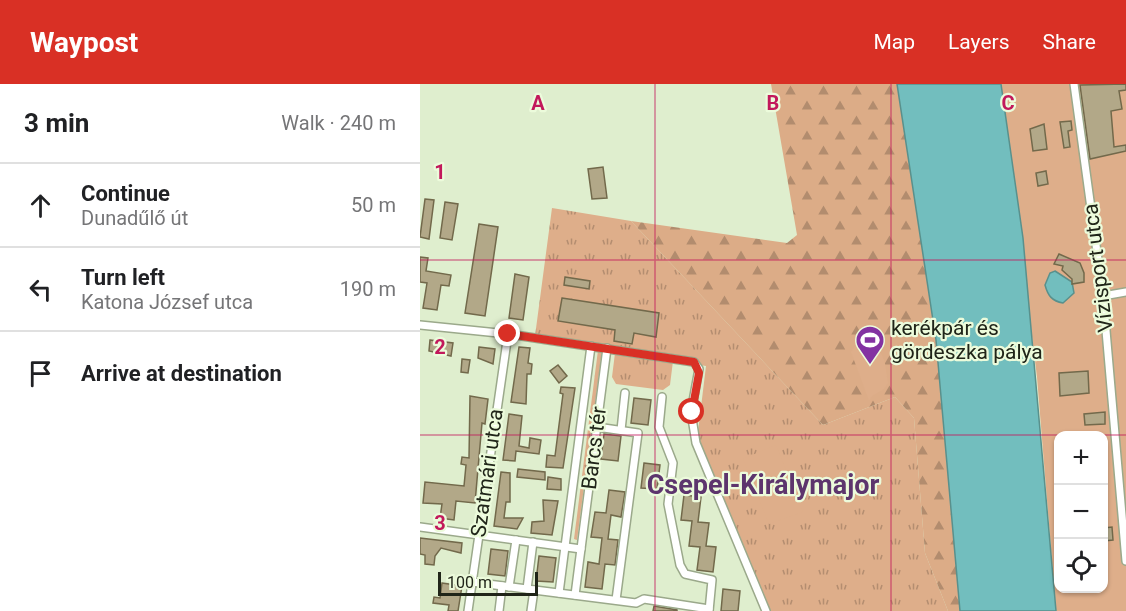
<!DOCTYPE html>
<html lang="en">
<head>
<meta charset="utf-8">
<style>
  :root { --surface:#fff; --page:#f2f2f2; --text:#202124; --muted:#757577; --line:#e0e0e0; --accent:#d93025 }
  body { margin:0; font-family:Roboto,sans-serif; background:var(--page); color:var(--text) }
  .controls { position:absolute; right:18px; bottom:18px; display:grid; overflow:hidden; border-radius:12px; box-shadow:0 2px 4px #0004 }
  .controls button { width:54px; height:54px; display:grid; place-items:center; padding:0; border:0; border-bottom:2px solid var(--line); background:var(--surface); color:var(--text); font:30px sans-serif }
  .scale { position:absolute; left:18px; bottom:15px; width:100px; box-sizing:border-box; padding-left:6px; border:3px solid #202519; border-top:0; font-size:16px; line-height:21px; white-space:nowrap; color:#202519; -webkit-text-stroke:4px #ecfbdb; paint-order:stroke }
  .stop { position:absolute; width:18px; height:18px; margin:-14px; border:4px solid #d93025; border-radius:50%; background:#fff }
  .stop.end { background:#d93025; border-color:#fff; box-shadow:0 2px 6px #0008 }
  .list { margin:0; padding:0; list-style:none }
  h2 { display:flex; justify-content:space-between; align-items:center; height:78px; margin:0; padding:0 24px; font-size:26px }
  h2 small { font-size:20px; font-weight:400; color:var(--muted) }
  .list li { display:grid; grid-template-columns:39px 1fr auto; gap:18px; align-items:center; box-sizing:border-box; height:84px; padding:0 24px; border-top:2px solid var(--line) }
  .list b { display:block; font-size:22px; white-space:nowrap }
  .list p { margin:0; font-size:20px; white-space:nowrap; color:var(--muted) }
  .list em { font-size:20px; font-style:normal; color:var(--muted) }
  .icon { flex:none; width:33px; height:33px; fill:none; stroke:currentColor; stroke-width:2; stroke-linecap:round; stroke-linejoin:round }
  .map { position:relative; flex:none; width:706px; height:527px; overflow:hidden }
  header { display:flex; align-items:center; gap:36px; box-sizing:border-box; height:84px; padding:0 30px; background:var(--accent); color:#fff }
  header strong { font-size:28px }
  nav { display:flex; gap:33px; margin-inline-start:auto; font-size:21px }
  main { display:flex }
  aside { flex:1; background:var(--surface) }
  .map>svg:first-child { display:block }
  .grass { fill:url(#grass-tufts) }
  .forest { fill:url(#forest-firs) }
  .green { fill:#deae8a; fill-rule:evenodd }
  .water { fill:#72bebe; stroke:#59908c; stroke-width:1.5 }
  .building { fill:#b2a888; stroke:#72694b; stroke-width:1.5 }
  .lines { fill:none; stroke-linecap:round; stroke-linejoin:round }
  .minor-casing { stroke:#9ba98b; stroke-width:10 }
  .minor { stroke:#fff; stroke-width:7 }
  .route { stroke:#d93025; stroke-width:8 }
  .grid { fill:none; stroke:#c2185b; stroke-width:1.5; stroke-opacity:0.55 }
  .labels { text-anchor:middle; stroke-width:4.5; stroke-linejoin:round; paint-order:stroke }
  .street-label { font-size:21px; fill:#202519; stroke:#ecfbdb }
  .poi-label { font-size:21px; fill:#202519; stroke:#ecfbdb; text-anchor:start }
  .district-label { font-size:27px; font-weight:bold; fill:#5d356d; stroke:#ecfbdb }
  .grid-label { font-size:20px; text-anchor:middle; font-weight:bold; fill:#c2185b; stroke:#ecfbdb; stroke-width:4.5; stroke-linejoin:round; paint-order:stroke }
</style>
</head>
<body>
<header>
<strong>Waypost</strong>
<nav><a>Map</a><a>Layers</a><a>Share</a></nav>
</header>
<main>
<aside>
<h2>3 min<small>Walk · 240 m</small></h2>
<ul class="list">
<li><svg class="icon" aria-label="ahead" viewBox="0 0 24 24"><path d="M12 20V5M6 11l6-6 6 6"/></svg><div><b>Continue</b><p>Dunadűlő út</p></div><em>50 m</em></li>
<li><svg class="icon" aria-label="left" viewBox="0 0 24 24"><path d="M17 20v-9H6M10 6l-5 5 5 5"/></svg><div><b>Turn left</b><p>Katona József utca</p></div><em>190 m</em></li>
<li><svg class="icon" aria-label="arrive" viewBox="0 0 24 24"><path d="M6 21V4h12l-3 4 3 4H6"/></svg><div><b>Arrive at destination</b></div></li>
</ul>
</aside>
<div class="map">
<svg width="706" height="527" viewBox="0 0 706 527">
  <defs>
    <pattern id="grass-tufts" width="24" height="20" patternUnits="userSpaceOnUse" patternTransform="scale(1.5)"><rect width="24" height="20" fill="#deae8a"/><path d="M3 7l-1-3M5 7V3M7 7l1-3M15 17l-1-3M17 17v-4M19 17l1-3" fill="none" stroke="#b48d70"/></pattern>
    <pattern id="forest-firs" width="22" height="20" patternUnits="userSpaceOnUse" patternTransform="scale(1.5)"><rect width="22" height="20" fill="#dcac87"/><path d="M5 1l3.5 6h-7zM16 11l3.5 6h-7z" fill="#b28c6e"/></pattern>
  </defs>
  <rect width="100%" height="100%" fill="#dfeece"/>
  <g class="grass">
    <path d="M132,124L211,137L403,341L475,313L494,334L505,469L528,527H344L276,364L286,282L253,277L250,301L243,306L196,300L192,293L195,269L115,252Z"/>
    <path d="M178,266L182,267L157,456L154,455Z"/>
  </g>
  <path class="forest" d="M351,0H477L516,256L540,527H528L505,469L494,334L475,313L403,341L211,137L367,159L377,151Z"/>
  <g class="green">
    <path d="M581,0H706V527H636L617,293ZM638,352H684V504H638Z"/>
    <path d="M445,260C466,264 465,280 468,299L464,305L452,312L449,317L431,268L434,263Z"/>
    <path d="M356,361L383,428L349,440L323,375Z"/>
  </g>
  <g class="water">
    <path d="M477,0H581L603,154L636,527H540L516,256Z"/>
    <path d="M635,187L652,198L654,209L643,219C632,217 628,212 625,201L630,189Z"/>
  </g>
  <g class="building">
    <path d="M706,0V6L699,7L702,25L691,27L694,63L706,61V67L670,75L660,1Z"/>
    <path d="M651,37L652,46L648,47L650,63L644,64L640,38Z"/>
    <path d="M624,40L627,65L613,67L610,45Z"/>
    <path d="M183,83L187,114L172,115L168,85Z"/>
    <path d="M626,87L628,100L618,102L616,89Z"/>
    <path d="M5,115L14,116L9,155L0,153Z"/>
    <path d="M25,118L38,120L32,156L20,154Z"/>
    <path d="M59,140L78,143L65,232L45,229Z"/>
    <path d="M639,170L660,179L664,189V198L652,200V195L642,186L643,182L634,180Z"/>
    <path d="M0,173L8,174L6,187L31,191L29,202L21,201L17,226L3,224L7,199L0,198Z"/>
    <path d="M95,190L109,193L103,236L89,234Z"/>
    <path d="M145,193L170,197L169,205L144,201Z"/>
    <path d="M142,214L239,229L236,253L214,249L212,260L194,257L195,246L138,237Z"/>
    <path d="M10,256L33,259L31,272L9,267Z"/>
    <path d="M59,263L75,265L73,280L58,274Z"/>
    <path d="M99,263L110,264L108,279L112,280L111,290H107L106,320L91,318Z"/>
    <path d="M42,275L50,276L48,289L41,288Z"/>
    <path d="M138,281L147,292L139,299L130,287Z"/>
    <path d="M668,287L669,309L640,312L639,289Z"/>
    <path d="M141,303L155,304L143,384L126,383L127,371L135,372L143,310L140,309Z"/>
    <path d="M50,312L68,315L65,340L62,339L55,419L36,417L34,436L20,434L22,420L3,419L5,398L44,402L46,381L41,380L42,373L49,374Z"/>
    <path d="M214,314L231,316L228,341L211,339Z"/>
    <path d="M685,328V340L665,341L664,330Z"/>
    <path d="M89,330L102,332L99,362L109,364L110,354L121,356L119,370L96,367L95,377L83,376Z"/>
    <path d="M184,350L201,352L198,377L181,375Z"/>
    <path d="M224,379L240,381L237,405L221,404Z"/>
    <path d="M98,385L125,388V396L97,393Z"/>
    <path d="M81,388L90,389V418H86L84,434H103L97,445L74,442Z"/>
    <path d="M128,393L141,395V406L127,405Z"/>
    <path d="M189,406L205,408L201,433L191,431L188,455L198,456L195,481L185,480L182,505L165,503L168,478L179,480L182,454L171,453L175,428L186,429Z"/>
    <path d="M264,411L281,413L278,438L289,439L286,462L296,463L293,488L277,486L280,463L269,462L272,437L261,436Z"/>
    <path d="M123,416L138,417L132,451L111,449L112,438L124,437Z"/>
    <path d="M692,443L693,456L684,457V444Z"/>
    <path d="M0,454L42,459L41,469L21,464L15,472L14,481L5,480V471L0,470Z"/>
    <path d="M71,465L88,467L85,492L68,490Z"/>
    <path d="M119,472L136,474L133,498L116,497Z"/>
    <path d="M22,499L42,502L38,527H28L29,521L13,519L14,513L20,514Z"/>
    <path d="M303,505L320,507L318,527H301Z"/>
    <path d="M234,522L257,526V527H233Z"/>
  </g>
  <g class="lines">
    <g class="minor-casing">
      <g id="minor">
        <path d="M654,0L683,212L706,477"/>
        <path d="M683,212L706,208"/>
        <path d="M0,241L88,250L274,278L279,285L271,328L276,359L346,527"/>
        <path d="M242,313L239,343L253,379L248,420L260,481L265,490L292,496L289,527"/>
        <path d="M177,343L218,349L196,516"/>
        <path d="M201,346L205,309"/>
        <path d="M0,443L161,465"/>
        <path d="M52,498L216,519L224,515L289,525"/>
        <path d="M89,503L96,456"/>
        <path d="M107,505L113,458"/>
        <path d="M139,509L171,262"/>
        <path d="M155,511L187,264"/>
        <path d="M48,527L88,250"/>
        <path d="M79,527L82,502"/>
        <path d="M111,527L114,506"/>
      </g>
    </g>
    <use href="#minor" class="minor"/>
  </g>
  <g class="lines">
    <path class="route" d="M88,250L274,278L279,289L272,328"/>
  </g>
  <path class="grid" d="M235,0V527M471,0V527M0,176H706M0,351H706"/>
  <defs>
    <g id="stadium-pin" transform="scale(1.5)"><path d="M0 17L-7.5 6A9.5 9.5 0 1 1 7.5 6Z" fill="#8332a2" stroke="#ecfbdb"/><path d="M0-5a6.5 5 0 1 0 0 10a6.5 5 0 1 0 0-10ZM-3.5-1.8h7v3.6h-7Z" fill="#fff"/></g>
  </defs>
  <g fill-rule="evenodd">
    <use href="#stadium-pin" x="450" y="256"/>
  </g>
  <g class="labels">
    <g class="street-label">
      <text transform="translate(678 184) rotate(-97)" y="7">Vízisport utca</text>
      <text transform="translate(174 364) rotate(-83)" y="7">Barcs tér</text>
      <text transform="translate(67 389) rotate(-82)" y="7">Szatmári utca</text>
    </g>
    <g class="poi-label">
      <text x="471" y="251">kerékpár és<tspan x="471" dy="24">gördeszka pálya</tspan></text>
    </g>
    <g class="district-label">
      <text x="343" y="410">Csepel-Királymajor</text>
    </g>
  </g>
  <g class="grid-label">
    <text x="118" y="26">A</text>
    <text x="353" y="26">B</text>
    <text x="588" y="26">C</text>
    <text x="20" y="95">1</text>
    <text x="20" y="270">2</text>
    <text x="20" y="446">3</text>
  </g>
</svg>
<div class="controls">
<button>+</button>
<button>−</button>
<button><svg class="icon" aria-label="locate" viewBox="0 0 24 24"><circle cx="12" cy="12" r="6"/><path d="M12 2v4M12 18v4M2 12h4M18 12h4"/></svg></button>
</div>
<div class="scale">100 m</div>
<div class="stop" style="left:272px;top:328px"></div>
<div class="stop end" style="left:88px;top:250px"></div>
</div>
</main>
</body>
</html>
